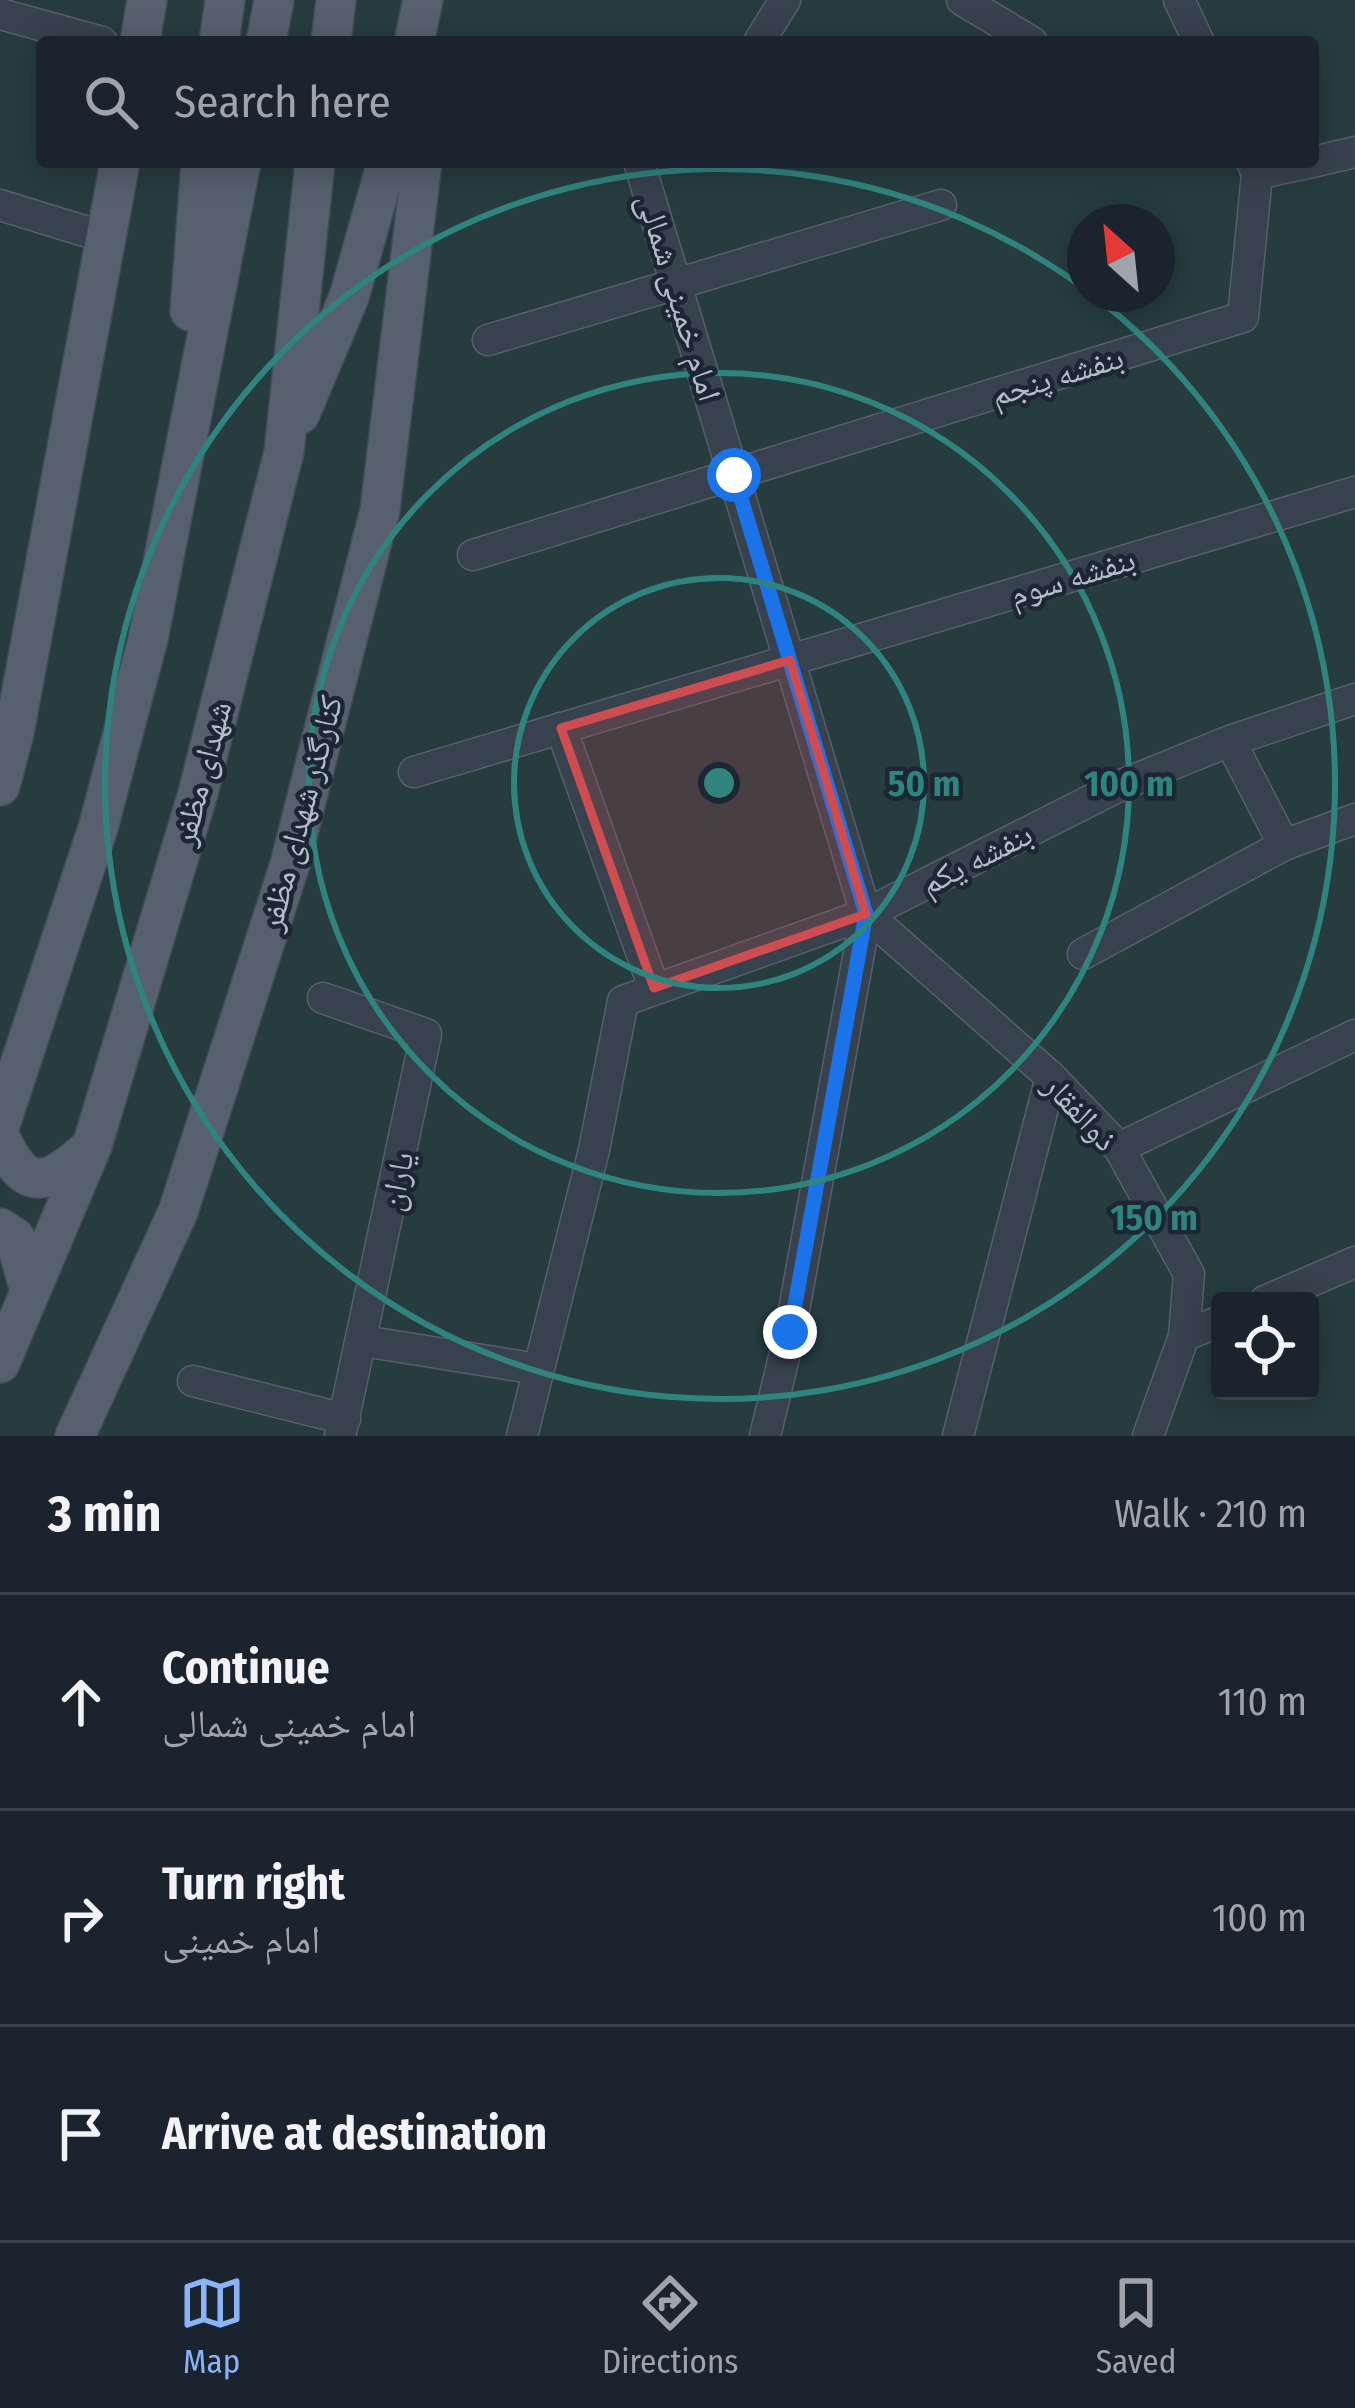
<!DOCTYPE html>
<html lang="en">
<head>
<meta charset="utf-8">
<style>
  :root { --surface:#1b232e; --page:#282f3a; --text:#f1f3f6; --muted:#a0a4aa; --line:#39404a; --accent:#8ab4f8 }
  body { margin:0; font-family:"Fira Sans Condensed","Noto Naskh Arabic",sans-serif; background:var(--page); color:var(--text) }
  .controls { position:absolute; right:36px; bottom:36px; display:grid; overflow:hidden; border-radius:12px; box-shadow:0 6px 30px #0003 }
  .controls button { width:108px; height:108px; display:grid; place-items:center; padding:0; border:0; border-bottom:3px solid var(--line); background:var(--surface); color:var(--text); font:60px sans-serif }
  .compass { position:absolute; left:1067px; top:204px; width:108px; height:108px; border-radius:50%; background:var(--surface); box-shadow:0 6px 30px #0003; rotate:333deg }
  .stop { position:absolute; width:36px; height:36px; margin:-27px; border:9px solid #1a73e8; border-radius:50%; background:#fff }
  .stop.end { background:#1a73e8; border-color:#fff; box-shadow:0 3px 12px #0008 }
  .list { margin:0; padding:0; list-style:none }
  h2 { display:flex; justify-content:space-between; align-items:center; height:156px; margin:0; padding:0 48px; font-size:51px }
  h2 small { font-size:39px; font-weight:400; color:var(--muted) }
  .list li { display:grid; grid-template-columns:78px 1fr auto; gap:36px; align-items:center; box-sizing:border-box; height:216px; padding:0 48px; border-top:3px solid var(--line) }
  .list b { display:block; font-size:45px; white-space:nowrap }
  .list p { margin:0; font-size:39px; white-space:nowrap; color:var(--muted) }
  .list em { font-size:39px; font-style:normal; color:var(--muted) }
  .icon { flex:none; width:66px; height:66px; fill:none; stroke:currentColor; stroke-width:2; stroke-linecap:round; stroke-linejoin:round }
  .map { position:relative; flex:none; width:1355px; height:1436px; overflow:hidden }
  .search { position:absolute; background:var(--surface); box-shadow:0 6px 30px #0003; left:36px; right:36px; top:36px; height:132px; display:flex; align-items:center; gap:30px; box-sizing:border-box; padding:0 42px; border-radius:12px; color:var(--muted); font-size:45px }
  .sheet { height:804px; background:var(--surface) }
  nav { display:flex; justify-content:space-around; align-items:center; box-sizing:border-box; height:168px; border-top:3px solid var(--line); background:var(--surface); font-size:33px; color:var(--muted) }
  nav a { display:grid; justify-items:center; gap:6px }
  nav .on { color:var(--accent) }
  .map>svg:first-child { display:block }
  .green { fill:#263c3f; fill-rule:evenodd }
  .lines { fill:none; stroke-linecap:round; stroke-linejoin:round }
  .minor-casing { stroke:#565f6c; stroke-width:33 }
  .major-casing { stroke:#414a57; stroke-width:42 }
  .minor { stroke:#38414e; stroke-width:30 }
  .major { stroke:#56606e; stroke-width:39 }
  .route { stroke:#1a73e8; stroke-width:15 }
  .marked { fill:#ce4d50; fill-opacity:0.2; stroke:#ce4d50; stroke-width:9; stroke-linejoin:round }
  .ring { fill:none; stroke:#308480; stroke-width:6 }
  .labels { text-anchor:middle; stroke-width:9; stroke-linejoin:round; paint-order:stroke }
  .street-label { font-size:33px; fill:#b4bcc9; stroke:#1d2633 }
  .centre { fill:#308480; stroke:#1d2633; stroke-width:6 }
  .ring-label { font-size:36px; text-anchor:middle; font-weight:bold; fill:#308480; stroke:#1d2633; stroke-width:9; stroke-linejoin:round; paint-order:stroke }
</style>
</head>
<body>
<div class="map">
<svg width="1355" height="1436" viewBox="0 0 1355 1436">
  <rect width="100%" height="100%" fill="#242f3e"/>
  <path class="green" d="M0,0H1355V1436H0ZM42,42H1313V162H42ZM1085,222H1157V294H1085ZM1220,1301H1310V1391H1220Z"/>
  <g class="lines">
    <g class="minor-casing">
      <g id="minor">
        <path d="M962,0L1032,42"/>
        <path d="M1179,0L1199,42"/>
        <path d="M0,14L102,42"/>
        <path d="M759,42L785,0"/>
        <path d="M639,162L866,914L790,1332L765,1436"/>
        <path d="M1313,162L1355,152"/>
        <path d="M1257,174L1312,162"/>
        <path d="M0,205L107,238"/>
        <path d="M488,340L941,205"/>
        <path d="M473,555L1243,317L1257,174L1252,162"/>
        <path d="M561,728L654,988"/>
        <path d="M1230,741L1284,845"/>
        <path d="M414,772L1355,492"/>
        <path d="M866,914L1051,1077L1119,1148L1189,1274L1184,1336L1148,1436"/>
        <path d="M1083,954L1284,845L1355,819"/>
        <path d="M323,998L426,1034L340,1436"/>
        <path d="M1119,1148L1355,1035"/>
        <path d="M1265,1301L1355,1262"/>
        <path d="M1184,1336L1220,1321"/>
        <path d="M363,1341L538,1369"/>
        <path d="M193,1381L345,1419"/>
        <path d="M522,1436L594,1150L623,1001L866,914L1121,785L1230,741L1355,699"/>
        <path d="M958,1436L1051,1077"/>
      </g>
    </g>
    <g class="major-casing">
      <g id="major">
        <path d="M140,42L147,0"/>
        <path d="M219,42L225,0"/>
        <path d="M266,42L274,0"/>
        <path d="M331,42L336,0"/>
        <path d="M414,42L423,0"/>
        <path d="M190,311L201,162"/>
        <path d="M300,414L349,297L387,162"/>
        <path d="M0,786L14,733L120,162"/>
        <path d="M0,1125L98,828L148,639L241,162"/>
        <path d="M0,1137C26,1195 48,1185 89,1149"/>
        <path d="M0,1228L15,1238L30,1291"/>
        <path d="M0,1363L92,1146L198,793L284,452L315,162"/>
        <path d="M75,1436L178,1212L290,864L380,510L422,162"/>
      </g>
    </g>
    <use href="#minor" class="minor"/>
    <use href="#major" class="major"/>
  </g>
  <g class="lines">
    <path class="route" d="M734,475L866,914L790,1332"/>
  </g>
  <path class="marked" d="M790,660L866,914L654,988L561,728Z"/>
  <g class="ring">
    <circle cx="719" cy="783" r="205"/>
    <circle cx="719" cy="783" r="410"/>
    <path d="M1093 295A615 615 0 1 1 1085 289"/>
  </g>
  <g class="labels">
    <g class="street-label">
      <text transform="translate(680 297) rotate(73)" y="12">امام خمینی شمالی</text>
      <text transform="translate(1057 375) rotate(-17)" y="12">بنفشه پنجم</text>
      <text transform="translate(1072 576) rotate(-17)" y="12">بنفشه سوم</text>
      <text transform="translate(201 773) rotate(-75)" y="12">شهدای مظفر</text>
      <text transform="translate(300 813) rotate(-75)" y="12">کنارگذر شهدای مظفر</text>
      <text transform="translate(976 858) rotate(-27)" y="12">بنفشه یکم</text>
      <text transform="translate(1081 1112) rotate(47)" y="12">ذوالفقار</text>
      <text transform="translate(396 1181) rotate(-78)" y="12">یاران</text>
    </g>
  </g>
  <circle cx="719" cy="783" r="18" class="centre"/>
  <g class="ring-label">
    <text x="924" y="796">50 m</text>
    <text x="1129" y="796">100 m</text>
    <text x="1154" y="1230">150 m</text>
  </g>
</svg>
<div class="controls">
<button><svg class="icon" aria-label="locate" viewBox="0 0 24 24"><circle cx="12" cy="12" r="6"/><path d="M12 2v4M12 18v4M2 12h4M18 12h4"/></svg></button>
</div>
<svg class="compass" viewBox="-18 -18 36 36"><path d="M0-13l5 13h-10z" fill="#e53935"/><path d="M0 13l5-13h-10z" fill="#a0a4aa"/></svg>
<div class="stop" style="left:734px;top:475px"></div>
<div class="stop end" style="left:790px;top:1332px"></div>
<div class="search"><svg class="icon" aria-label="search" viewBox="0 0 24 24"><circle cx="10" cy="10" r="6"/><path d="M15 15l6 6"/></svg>Search here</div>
</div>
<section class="sheet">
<h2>3 min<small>Walk · 210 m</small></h2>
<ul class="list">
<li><svg class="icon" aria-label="ahead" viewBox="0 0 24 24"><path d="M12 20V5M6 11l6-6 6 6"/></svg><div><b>Continue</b><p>امام خمینی شمالی</p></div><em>110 m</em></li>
<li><svg class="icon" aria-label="right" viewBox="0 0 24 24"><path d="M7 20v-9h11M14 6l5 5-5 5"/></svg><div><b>Turn right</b><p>امام خمینی</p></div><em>100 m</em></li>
<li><svg class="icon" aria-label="arrive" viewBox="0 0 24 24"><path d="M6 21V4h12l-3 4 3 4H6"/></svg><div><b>Arrive at destination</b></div></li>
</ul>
</section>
<nav>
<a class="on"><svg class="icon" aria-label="map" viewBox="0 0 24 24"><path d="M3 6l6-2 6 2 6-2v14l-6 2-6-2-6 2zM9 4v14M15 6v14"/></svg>Map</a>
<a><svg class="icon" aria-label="directions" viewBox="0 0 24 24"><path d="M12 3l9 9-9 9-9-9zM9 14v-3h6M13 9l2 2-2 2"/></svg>Directions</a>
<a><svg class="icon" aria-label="saved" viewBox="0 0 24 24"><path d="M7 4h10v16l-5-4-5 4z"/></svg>Saved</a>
</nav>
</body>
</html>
